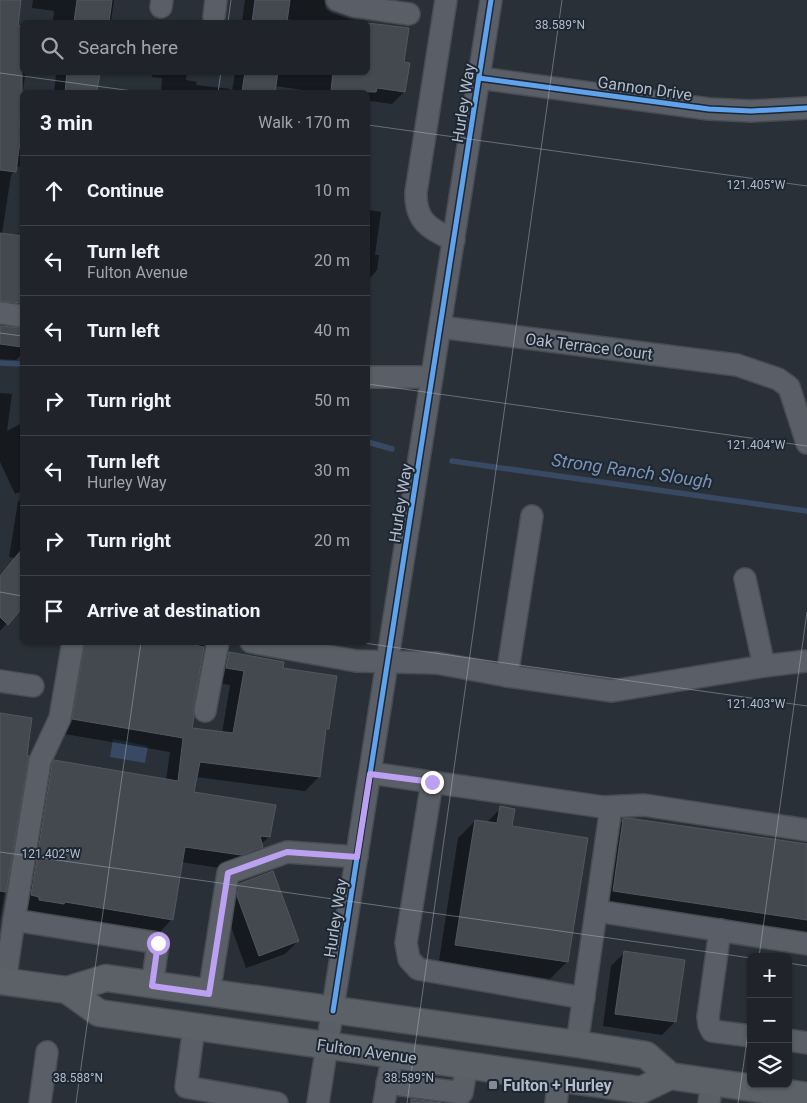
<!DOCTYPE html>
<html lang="en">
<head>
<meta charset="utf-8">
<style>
  :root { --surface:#20242a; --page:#282c32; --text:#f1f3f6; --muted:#a2a4a8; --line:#3d4147 }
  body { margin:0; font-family:Roboto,sans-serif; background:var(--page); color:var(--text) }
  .controls { position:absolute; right:15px; bottom:15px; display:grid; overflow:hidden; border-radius:8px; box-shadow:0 1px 4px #0004 }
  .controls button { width:45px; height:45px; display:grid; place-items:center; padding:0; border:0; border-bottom:1px solid var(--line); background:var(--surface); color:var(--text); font:25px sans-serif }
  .stop { position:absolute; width:15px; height:15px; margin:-11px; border:4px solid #bca0f2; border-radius:50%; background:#fff }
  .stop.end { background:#bca0f2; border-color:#fff; box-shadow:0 1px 5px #0008 }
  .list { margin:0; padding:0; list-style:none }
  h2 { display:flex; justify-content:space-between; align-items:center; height:65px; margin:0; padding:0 20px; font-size:21px }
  h2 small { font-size:16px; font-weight:400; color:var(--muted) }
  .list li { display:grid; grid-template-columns:32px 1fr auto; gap:15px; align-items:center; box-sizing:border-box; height:70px; padding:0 20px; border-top:1px solid var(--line) }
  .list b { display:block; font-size:19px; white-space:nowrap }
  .list p { margin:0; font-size:16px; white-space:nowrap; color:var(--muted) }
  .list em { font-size:16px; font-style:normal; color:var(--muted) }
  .icon { flex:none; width:28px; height:28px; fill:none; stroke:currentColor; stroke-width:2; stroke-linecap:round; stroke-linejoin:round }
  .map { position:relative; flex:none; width:807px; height:1103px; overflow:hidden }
  .search { position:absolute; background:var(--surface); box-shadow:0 1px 4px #0004; left:20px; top:20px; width:350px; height:55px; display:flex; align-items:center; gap:12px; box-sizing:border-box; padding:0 18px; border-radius:8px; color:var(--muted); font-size:19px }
  .panel { position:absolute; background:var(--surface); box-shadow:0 1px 4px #0004; left:20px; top:90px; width:350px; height:555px; border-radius:8px }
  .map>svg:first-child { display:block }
  .water { fill:#384963 }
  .shadow { fill:#0007 }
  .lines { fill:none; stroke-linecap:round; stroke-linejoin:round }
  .stream { stroke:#384963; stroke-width:5.5 }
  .building { fill:#444950; stroke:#52575f }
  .minor-casing { stroke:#484c53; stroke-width:24 }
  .major-casing { stroke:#484c55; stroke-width:29 }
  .minor { stroke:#5a5e66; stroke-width:21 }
  .major { stroke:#5c6168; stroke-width:26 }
  .cycleway-casing { stroke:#1d2633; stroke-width:8 }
  .cycleway { stroke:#60a3ed; stroke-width:5 }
  .route { stroke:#bca0f2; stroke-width:6 }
  .ticks { fill:none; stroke:#b4bcc9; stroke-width:1; stroke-opacity:0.45 }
  .poi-dot { fill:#848b96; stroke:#1d2633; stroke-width:2 }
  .labels { text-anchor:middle; stroke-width:4; stroke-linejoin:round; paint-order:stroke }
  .street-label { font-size:16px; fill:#b4bcc9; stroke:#1d2633 }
  .poi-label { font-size:16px; font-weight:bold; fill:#b4bcc9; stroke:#1d2633; text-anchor:start }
  .water-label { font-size:18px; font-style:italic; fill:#7c92b1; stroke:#1d2633 }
  .ticks-label { font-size:12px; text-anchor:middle; fill:#b4bcc9; stroke:#1d2633; stroke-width:4; stroke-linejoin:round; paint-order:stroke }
</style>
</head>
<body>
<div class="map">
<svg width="807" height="1103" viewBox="0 0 807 1103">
  <rect width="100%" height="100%" fill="#2a3038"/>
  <path class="water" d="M113,739L148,746L145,763L110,757Z"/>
  <g class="shadow">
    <path d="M0,0H12L16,27L22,28V72H29L25,76L18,124H22V167L15,166V171L11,175L2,234L22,237V325L0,315Z"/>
    <path d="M33,0H114L111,22H53L54,11L32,8Z"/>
    <path d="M245,0H324L326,9L332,13L350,19L407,29L402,63L404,92L392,104L371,101L368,104V92H316L275,86L274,92H232L235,72H368V22H308L286,19V22H242Z"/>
    <path d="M37,72H102L98,77L96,92H54L56,75Z"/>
    <path d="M152,72H187L186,80L197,82L196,85L230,89L229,92H161L162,78L152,77Z"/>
    <path d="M368,210L381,212L375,255H379L377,270L368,280Z"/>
    <path d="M0,327L22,330V354L16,360L0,359Z"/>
    <path d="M0,393L12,394L7,431L22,423V491L15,494L0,462Z"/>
    <path d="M22,497V559L9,557L18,502Z"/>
    <path d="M17,558L22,563V606L0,631V575Z"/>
    <path d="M71,642H204L191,709L190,729L222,733L230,685L212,682L215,667L229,653L281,669L328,728L325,732L319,777L305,791L196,777L193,793L269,837L261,844L262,847L248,861L226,869L181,862L172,919L158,934L25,914L40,776L55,761L166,781L170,752L59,733Z"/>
    <path d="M259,642H341L327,657Z"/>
    <path d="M0,714L25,756L27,757L0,921Z"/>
    <path d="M501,808L511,827L567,962L550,979L439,961L458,838L475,821L486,823Z"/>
    <path d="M624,820L807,846V939L597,908L607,837Z"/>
    <path d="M240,885L298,941L285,954L246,968L225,910L226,898Z"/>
    <path d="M624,953L675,1022L662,1035L603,1026L611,966Z"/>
  </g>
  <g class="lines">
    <g class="stream">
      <path d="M0,363L22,364"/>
      <path d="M368,442L392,449"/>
      <path d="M452,461L807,511"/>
    </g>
  </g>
  <g class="building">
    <path d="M0,0H21L18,26H22V104L19,127H22L16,172L0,170Z"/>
    <path d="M77,0H112L109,22H74Z"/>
    <path d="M255,0H290L287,22H252Z"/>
    <path d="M368,23L409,28L404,62L410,63L405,92L377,88L376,92L331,91L333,72H368Z"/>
    <path d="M67,72H100L97,92H65Z"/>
    <path d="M245,72H278L275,92H242Z"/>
    <path d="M0,233L22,236V303L0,301Z"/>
    <path d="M0,326L22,328V347L0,344Z"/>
    <path d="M22,549V608L8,625L0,617V576Z"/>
    <path d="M85,642H181L204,647L193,709L194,717L192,728L233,733L244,671L226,668L229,652L284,662L283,668L337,676L329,729H326L320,777L200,762L194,792L276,805L270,837L260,836L263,847L241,855L185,847L173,920L65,902L64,904L39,900V897L31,895L52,765L54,760L178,781L183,738L72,719Z"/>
    <path d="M0,713L32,718L27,755L29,756L6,892L0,891Z"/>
    <path d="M500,806L515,809L512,826L588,838L568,962L455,945L475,820L497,823Z"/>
    <path d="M628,818L807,844V920L613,891L623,819Z"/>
    <path d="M273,871L299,941L259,956L237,896L239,884Z"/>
    <path d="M624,951L685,960L676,1022L615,1014Z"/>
    <path d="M411,1099L442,1103H411Z"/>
  </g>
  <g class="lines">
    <g class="minor-casing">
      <g id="minor">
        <path d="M337,0L354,6L409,14"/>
        <path d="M446,0L416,192C415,221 429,229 454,240"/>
        <path d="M161,7L162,0"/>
        <path d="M214,17L216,0"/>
        <path d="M479,78L709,109L751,111L807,108"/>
        <path d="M0,313L22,316"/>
        <path d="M440,327L737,365L778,379L789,387L807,443"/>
        <path d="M368,377H432"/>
        <path d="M745,579L764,666"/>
        <path d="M251,642L356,661L437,663L507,676L612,691L764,666L807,661"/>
        <path d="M507,676L532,516"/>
        <path d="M0,681L33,686"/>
        <path d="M205,711L218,642"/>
        <path d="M370,773L603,807L644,805L807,830"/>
        <path d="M432,782L406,943L409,959L418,969L584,998"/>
        <path d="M597,911L807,944"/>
        <path d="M14,920L40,761L60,718L73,642"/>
        <path d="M720,930L708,1017L709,1025L712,1031L751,1036"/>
        <path d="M5,981L14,920L158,943L152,986"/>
        <path d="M209,994L228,873L287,852L357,857"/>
        <path d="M194,1027L186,1087L277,1103"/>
        <path d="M788,1040L807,1043"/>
        <path d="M577,1044L611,807"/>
        <path d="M387,1083L462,1093L467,1065"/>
        <path d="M40,1103L47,1052"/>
        <path d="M318,1103L491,0"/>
        <path d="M384,1103L390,1070"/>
        <path d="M556,1103L559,1078"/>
        <path d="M709,1103L712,1082"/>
      </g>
    </g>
    <g class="major-casing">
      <g id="major">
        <path d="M0,981L67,990L106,978L577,1044L646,1055L670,1076L807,1096"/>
        <path d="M67,990L99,1013L641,1090L670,1076"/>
      </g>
    </g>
    <use href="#minor" class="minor"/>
    <use href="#major" class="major"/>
    <g class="cycleway-casing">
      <g id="cycleway">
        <path d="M479,78L709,109L751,111L807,108"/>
        <path d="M333,1011L491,0"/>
      </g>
    </g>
    <use href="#cycleway" class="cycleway"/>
  </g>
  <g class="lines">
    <path class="route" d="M158,943L152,986L209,994L228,873L287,852L357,857L370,774L432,782"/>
  </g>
  <path class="ticks" d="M228,22L231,0M0,73L140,92M218,92L221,72M368,125L807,186M0,333L22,336M368,384L807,446M0,592L22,596M357,642L807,706M0,852L751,958M759,957L807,612M788,963L807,966M76,1103L141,642M407,1103L562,0M738,1103L751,1012"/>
  <rect class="poi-dot" x="488" y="1080" width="10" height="10" rx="2.5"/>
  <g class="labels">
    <g class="street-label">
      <text transform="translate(645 88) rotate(8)" y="6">Gannon Drive</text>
      <text transform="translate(463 103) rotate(-81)" y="6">Hurley Way</text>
      <text transform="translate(589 346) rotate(7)" y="6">Oak Terrace Court</text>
      <text transform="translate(400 503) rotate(-81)" y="6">Hurley Way</text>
      <text transform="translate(335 918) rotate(-81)" y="6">Hurley Way</text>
      <text transform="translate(367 1051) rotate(8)" y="6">Fulton Avenue</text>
    </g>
    <g class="poi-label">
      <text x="503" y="1091">Fulton + Hurley</text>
    </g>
    <g class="water-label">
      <text transform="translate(632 471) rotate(8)" y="6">Strong Ranch Slough</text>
    </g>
  </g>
  <g class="ticks-label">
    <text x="560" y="29">38.589°N</text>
    <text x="756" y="189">121.405°W</text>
    <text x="756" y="449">121.404°W</text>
    <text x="756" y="708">121.403°W</text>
    <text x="51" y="858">121.402°W</text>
    <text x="78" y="1082">38.588°N</text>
    <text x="409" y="1082">38.589°N</text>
  </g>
</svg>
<div class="controls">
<button>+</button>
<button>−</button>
<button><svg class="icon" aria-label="layers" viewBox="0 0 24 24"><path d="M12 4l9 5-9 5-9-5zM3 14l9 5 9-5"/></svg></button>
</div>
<div class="stop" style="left:158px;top:943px"></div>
<div class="stop end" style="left:432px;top:782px"></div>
<div class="search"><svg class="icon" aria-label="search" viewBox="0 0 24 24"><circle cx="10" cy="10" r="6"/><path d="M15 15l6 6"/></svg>Search here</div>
<section class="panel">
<h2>3 min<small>Walk · 170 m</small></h2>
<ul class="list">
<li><svg class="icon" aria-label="ahead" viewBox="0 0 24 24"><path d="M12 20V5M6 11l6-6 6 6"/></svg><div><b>Continue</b></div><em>10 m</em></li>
<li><svg class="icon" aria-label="left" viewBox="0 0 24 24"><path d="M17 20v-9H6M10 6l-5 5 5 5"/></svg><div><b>Turn left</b><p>Fulton Avenue</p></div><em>20 m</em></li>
<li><svg class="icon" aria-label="left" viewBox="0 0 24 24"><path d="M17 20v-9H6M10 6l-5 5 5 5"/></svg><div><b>Turn left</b></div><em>40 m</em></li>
<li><svg class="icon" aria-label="right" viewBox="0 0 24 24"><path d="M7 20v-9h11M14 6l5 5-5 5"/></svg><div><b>Turn right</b></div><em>50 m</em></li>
<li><svg class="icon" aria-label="left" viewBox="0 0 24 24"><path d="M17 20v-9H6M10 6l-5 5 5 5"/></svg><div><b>Turn left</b><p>Hurley Way</p></div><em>30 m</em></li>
<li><svg class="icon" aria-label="right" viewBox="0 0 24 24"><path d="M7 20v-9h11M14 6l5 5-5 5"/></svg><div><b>Turn right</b></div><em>20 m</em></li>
<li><svg class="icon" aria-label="arrive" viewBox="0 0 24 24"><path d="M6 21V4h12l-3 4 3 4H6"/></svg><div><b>Arrive at destination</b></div></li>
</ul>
</section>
</div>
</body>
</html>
